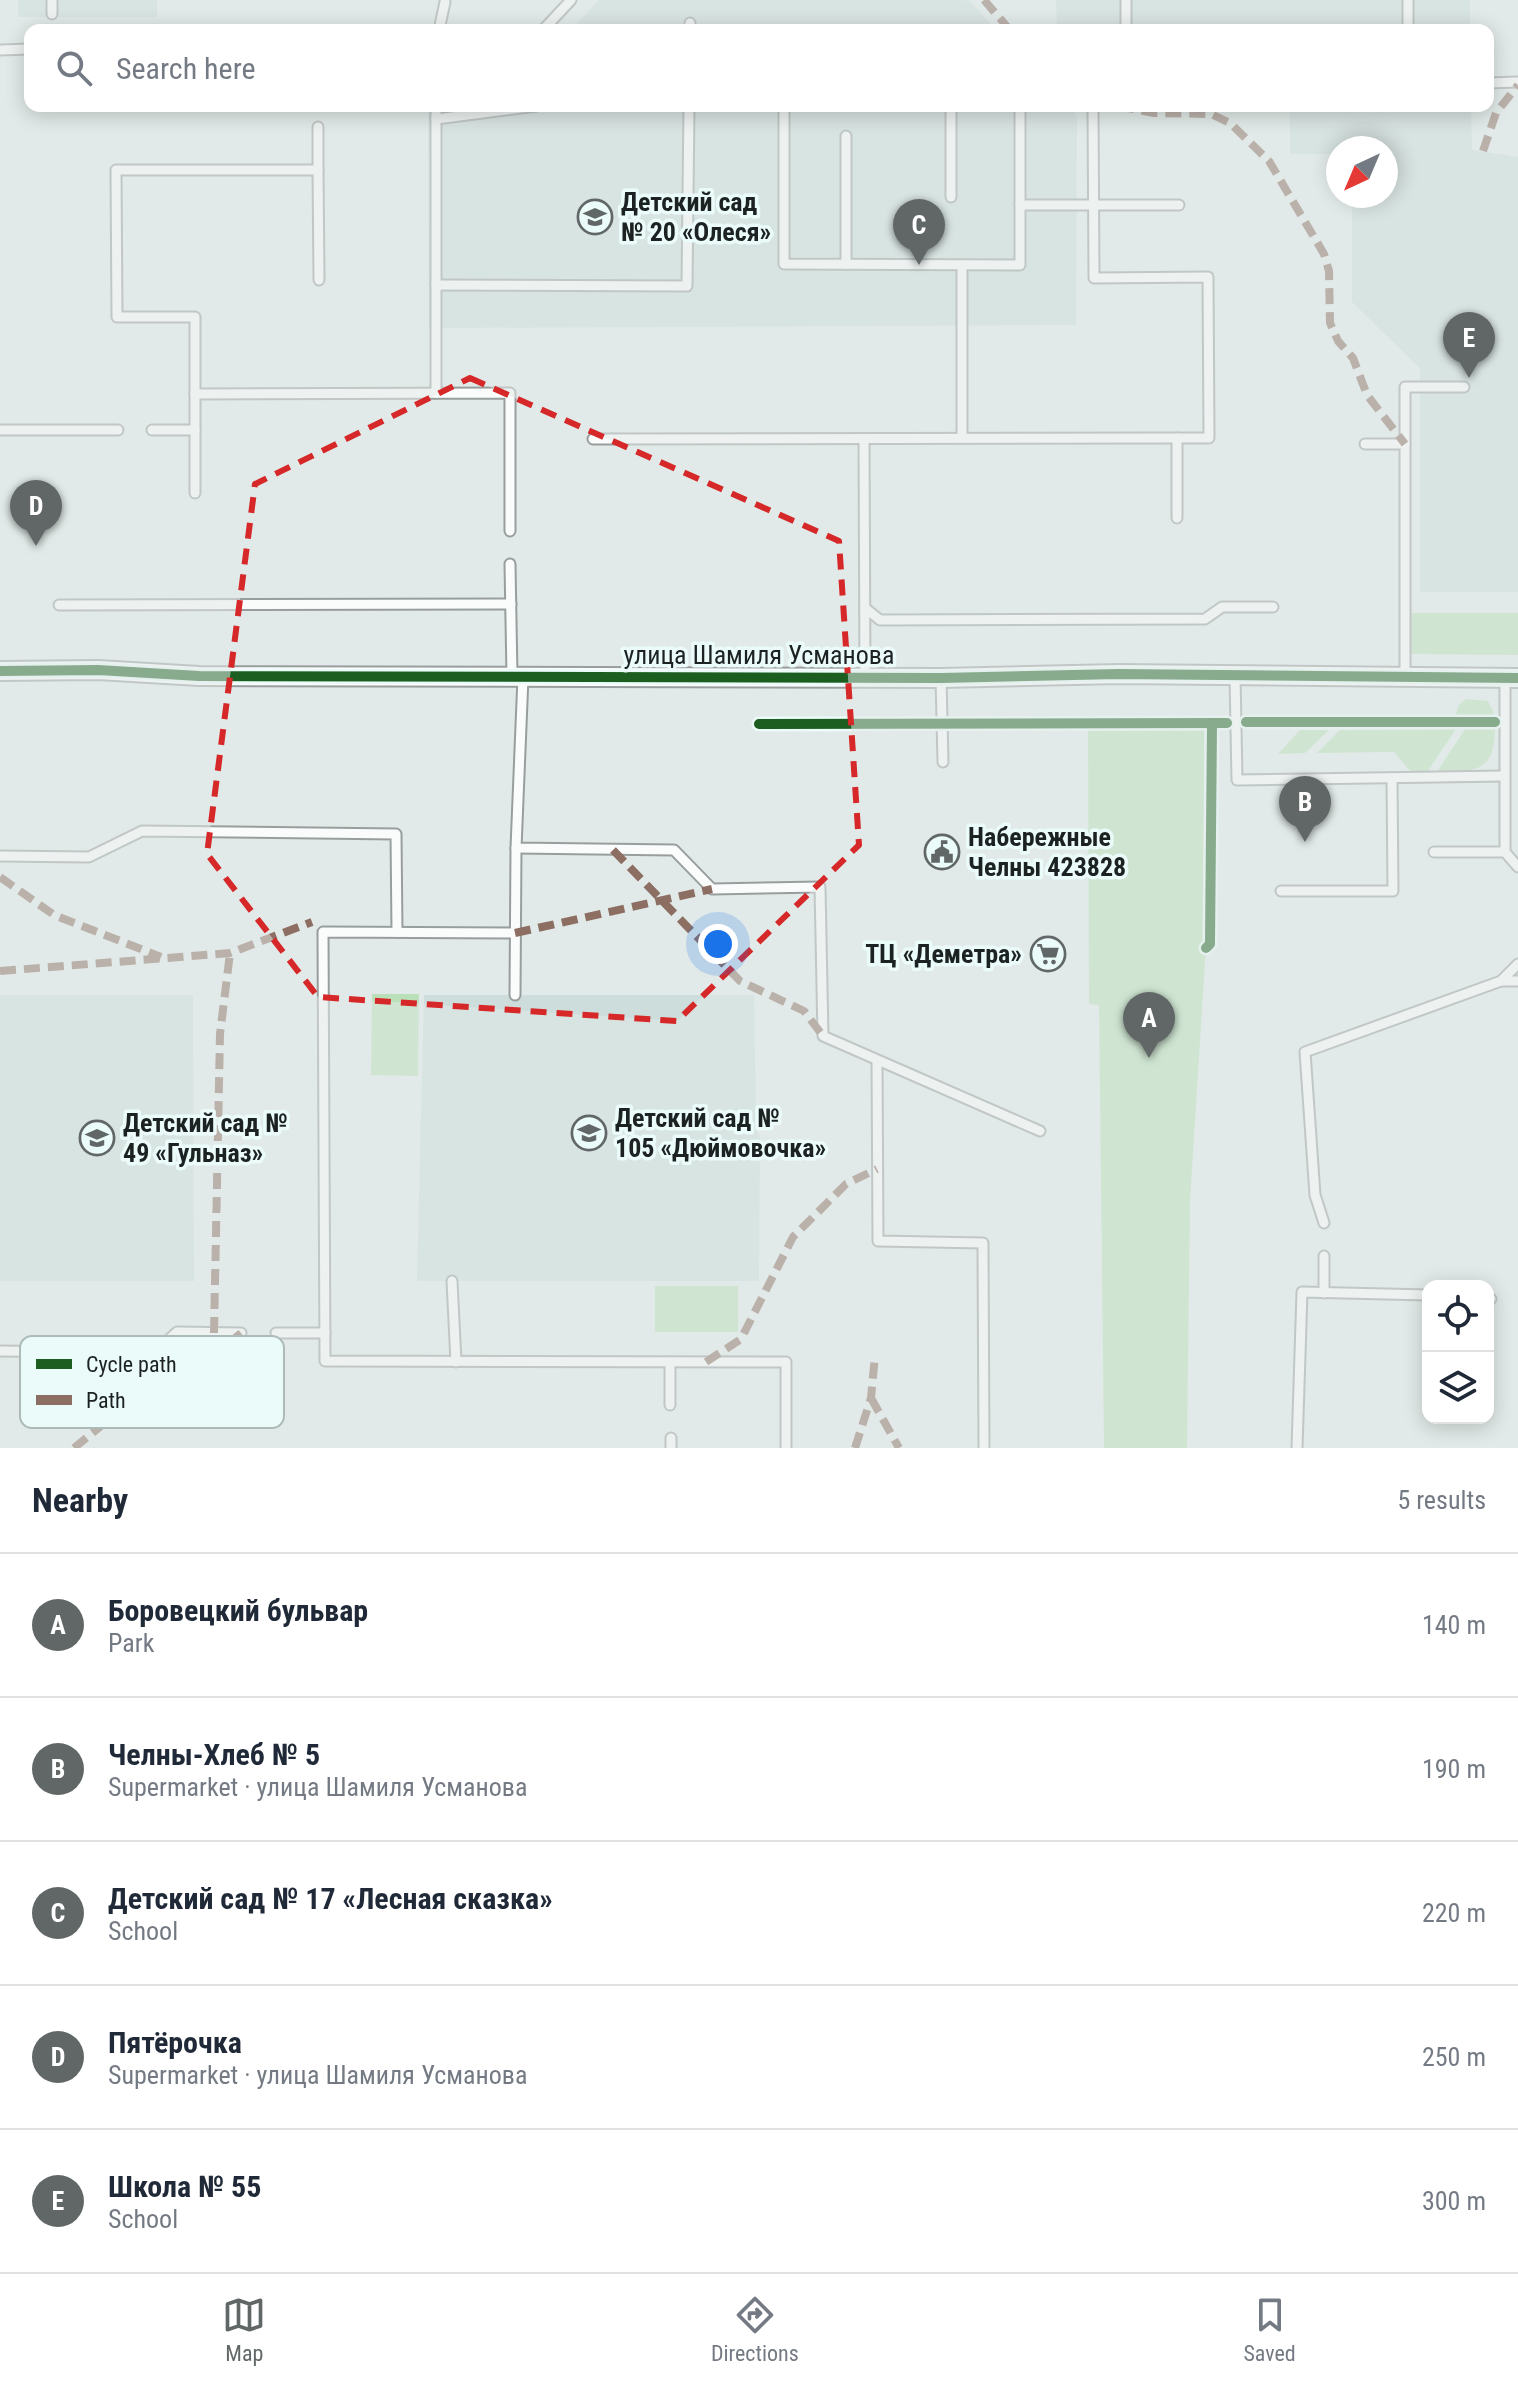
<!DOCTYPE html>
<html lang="en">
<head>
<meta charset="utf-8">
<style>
  :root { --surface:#fff; --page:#f6f6f7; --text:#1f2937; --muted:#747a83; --line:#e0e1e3; --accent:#616767 }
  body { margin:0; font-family:"Roboto Condensed",sans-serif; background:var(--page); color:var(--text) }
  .controls { position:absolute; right:24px; bottom:24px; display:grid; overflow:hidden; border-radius:16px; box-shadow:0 4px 20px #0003 }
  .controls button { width:72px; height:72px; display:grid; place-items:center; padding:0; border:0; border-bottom:2px solid var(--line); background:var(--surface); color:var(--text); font:40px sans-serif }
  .compass { position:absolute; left:1326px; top:136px; width:72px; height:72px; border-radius:50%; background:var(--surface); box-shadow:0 4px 20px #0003; rotate:224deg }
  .you { position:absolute; left:718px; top:944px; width:28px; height:28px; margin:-20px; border:6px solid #fff; border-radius:50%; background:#1a73e8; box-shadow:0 0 0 12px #1a73e833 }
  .badge { display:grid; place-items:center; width:52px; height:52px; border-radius:50%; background:var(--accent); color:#fff; font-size:26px; font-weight:700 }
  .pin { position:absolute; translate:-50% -66px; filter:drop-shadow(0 2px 4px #0008) }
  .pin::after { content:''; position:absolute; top:42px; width:28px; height:24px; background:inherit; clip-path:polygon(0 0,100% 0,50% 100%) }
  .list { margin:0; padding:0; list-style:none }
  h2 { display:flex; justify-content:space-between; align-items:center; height:104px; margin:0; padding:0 32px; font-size:34px }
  h2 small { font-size:26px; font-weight:400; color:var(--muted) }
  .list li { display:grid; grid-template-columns:52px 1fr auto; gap:24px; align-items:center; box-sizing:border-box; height:144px; padding:0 32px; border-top:2px solid var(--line) }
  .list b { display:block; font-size:30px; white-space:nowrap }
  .list p { margin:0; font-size:26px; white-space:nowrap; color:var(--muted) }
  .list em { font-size:26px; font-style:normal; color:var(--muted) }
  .icon { flex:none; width:44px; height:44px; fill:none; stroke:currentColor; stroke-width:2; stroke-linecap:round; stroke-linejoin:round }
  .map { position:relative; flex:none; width:1518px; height:1448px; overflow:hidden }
  .search { position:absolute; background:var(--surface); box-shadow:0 4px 20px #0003; left:24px; right:24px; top:24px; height:88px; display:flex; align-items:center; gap:20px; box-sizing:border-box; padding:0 28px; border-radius:16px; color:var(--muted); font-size:30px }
  .sheet { height:824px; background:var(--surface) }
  nav { display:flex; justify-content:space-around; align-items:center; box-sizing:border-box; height:112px; border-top:2px solid var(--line); background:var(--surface); font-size:22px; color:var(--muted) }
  nav a { display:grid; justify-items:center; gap:4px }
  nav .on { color:var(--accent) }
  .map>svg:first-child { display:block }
  .built { fill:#ccdddb }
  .green { fill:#b9e0b9 }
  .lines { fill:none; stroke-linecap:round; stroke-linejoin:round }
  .service-casing { stroke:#989e9d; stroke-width:13 }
  .minor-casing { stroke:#989e9d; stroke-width:22 }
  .service { stroke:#fafcfc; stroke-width:9 }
  .minor { stroke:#fafcfc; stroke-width:18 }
  .quiet { stroke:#8d6e63; stroke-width:8; stroke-dasharray:16 8; stroke-linecap:butt }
  .cycleway-casing { stroke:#eafbf9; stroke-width:15 }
  .cycleway { stroke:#1b5e20; stroke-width:10 }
  .marked { fill:none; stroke:#d62828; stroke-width:6; stroke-dasharray:16 10; stroke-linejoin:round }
  .labels { text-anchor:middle; stroke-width:7; stroke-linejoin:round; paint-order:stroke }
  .poi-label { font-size:26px; font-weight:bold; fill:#1c2121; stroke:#eafbf9; text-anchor:start }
  .street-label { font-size:26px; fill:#1c2121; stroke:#eafbf9 }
  .key { fill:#eafbf9; stroke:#acbab8; stroke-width:2 }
  .key-label { font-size:22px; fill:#1c2121 }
</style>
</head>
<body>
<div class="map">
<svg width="1518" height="1448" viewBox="0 0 1518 1448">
  <rect width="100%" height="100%" fill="#e1eae8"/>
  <g class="built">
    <rect x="18" y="0" width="139" height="17"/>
    <path d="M599,0H961L970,1L996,30H571Z"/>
    <path d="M1056,0H1470V30H1057Z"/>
    <path d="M428,106H1068L1077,116L1076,325L429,328Z"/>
    <path d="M1290,106H1471L1472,150L1518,157V592H1420V368L1352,302V196H1386V148H1338V154H1290Z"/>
    <path d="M0,995H193L194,1281H0Z"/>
    <path d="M424,995H754L756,1127L760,1138L759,1281H417Z"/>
  </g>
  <g class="green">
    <path d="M1410,613H1518V655L1411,654Z"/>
    <path d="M1466,699L1488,701L1495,715H1456L1458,706Z"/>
    <path d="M1088,723H1220L1190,1201L1187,1448H1104L1099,1005L1089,1004Z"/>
    <path d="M1495,728C1495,774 1474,771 1437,772L1465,729Z"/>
    <path d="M1456,729L1427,772H1411L1394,752L1317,753L1340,730Z"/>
    <path d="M1300,730H1329L1305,753L1278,754Z"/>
    <path d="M372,994H419L418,1076L371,1075Z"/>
    <rect x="655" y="1286" width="83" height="46"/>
  </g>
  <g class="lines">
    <g class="service-casing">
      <g id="service">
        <path d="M1126,0V30"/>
        <path d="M1408,0V30"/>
        <path d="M52,14V0"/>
        <path d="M439,30L445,2"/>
        <path d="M543,30L571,0"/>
        <path d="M690,30V23"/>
        <path d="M0,50L30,49"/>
        <path d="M1488,83L1518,82"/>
        <path d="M436,106V393"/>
        <path d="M784,106V264L1020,265V106"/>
        <path d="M951,106V197"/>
        <path d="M1093,106L1094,278L1208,277L1209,438H1177V518"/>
        <path d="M436,119L537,106"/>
        <path d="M318,127V170"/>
        <path d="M846,136V264"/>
        <path d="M1020,205H1179"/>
        <path d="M962,265V438"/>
        <path d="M436,285L687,286L689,106"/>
        <path d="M195,394L510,393V531"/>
        <path d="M0,430H118"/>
        <path d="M152,430H195V317H117L116,170H318L319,280"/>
        <path d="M195,430V493"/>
        <path d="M593,439L1177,438"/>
        <path d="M864,439L865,678"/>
        <path d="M1365,444H1405"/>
        <path d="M510,564L512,677"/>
        <path d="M59,605L511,604"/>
        <path d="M865,608L880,620L1205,619L1222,607H1273"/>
        <path d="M1235,675L1237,780L1503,776"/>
        <path d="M523,677L516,848L674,850L712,889L820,887L823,1036L1040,1131"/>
        <path d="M941,678L943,762"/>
        <path d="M1405,678V387H1464"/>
        <path d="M1505,678V852L1518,867"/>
        <path d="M1434,852H1505"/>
        <path d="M0,856L89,857L142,831L396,834L397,932"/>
        <path d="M1281,891H1393L1392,778"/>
        <path d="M515,933L323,932L325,1361L786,1362V1448"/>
        <path d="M1501,981H1518"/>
        <path d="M515,995L516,848"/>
        <path d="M877,1060L878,1241L983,1243L984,1448"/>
        <path d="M1324,1223L1315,1195L1305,1052L1501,981L1518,964"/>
        <path d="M1324,1256V1293"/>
        <path d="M452,1281L456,1362"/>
        <path d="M1488,1299H1491"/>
        <path d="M276,1333H325"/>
        <path d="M0,1351L154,1353L177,1332L241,1333"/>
        <path d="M670,1362V1405"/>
        <path d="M671,1438V1448"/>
        <path d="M1297,1448L1302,1292L1428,1295"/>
      </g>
    </g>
    <g class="minor-casing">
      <path id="minor" d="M0,671L98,670L199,676L941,678L1119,674L1518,678"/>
    </g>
    <use href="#service" class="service"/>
    <use href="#minor" class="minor"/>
    <g class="quiet">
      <path d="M984,0L1010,30"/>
      <path d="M1118,106L1154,113L1211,114L1230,123L1269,161L1324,254L1329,271L1330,323L1338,341L1353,358L1367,395L1405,444"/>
      <path d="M1483,151L1496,113L1518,85"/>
      <path d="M613,850L740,981L804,1011L823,1036"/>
      <path d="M0,877L54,915L161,957"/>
      <path d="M515,933L712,889"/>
      <path d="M0,971L230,953L312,922"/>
      <path d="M214,1333L220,1034L230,953"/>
      <path d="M706,1362L741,1339L793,1237L846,1184L877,1169"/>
      <path d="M871,1398L899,1448"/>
      <path d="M74,1448L135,1398L173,1391L241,1333"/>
      <path d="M855,1448L871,1398L875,1355"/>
    </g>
    <g class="cycleway-casing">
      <g id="cycleway">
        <path d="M0,671L98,670L199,676L941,678L1119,674L1518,678"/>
        <path d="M1246,722H1495"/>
        <path d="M759,724L1227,723"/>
        <path d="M1206,948L1210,944L1212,723"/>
      </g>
    </g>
    <use href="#cycleway" class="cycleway"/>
  </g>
  <path d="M0 0H1518V1448H0ZM470,378L839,541L859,845L677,1021L318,997L207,854L255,484Z" fill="#e1eae8" fill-opacity=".55" fill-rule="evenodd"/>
  <path class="marked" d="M470,378L839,541L859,845L677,1021L318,997L207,854L255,484Z"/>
  <defs>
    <g id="school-ring" transform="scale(1.8)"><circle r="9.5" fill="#eafbf9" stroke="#616767" stroke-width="1.5"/><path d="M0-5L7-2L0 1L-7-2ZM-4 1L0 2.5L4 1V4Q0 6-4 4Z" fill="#616767"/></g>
    <g id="civic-ring" transform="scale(1.8)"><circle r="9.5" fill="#eafbf9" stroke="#616767" stroke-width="1.5"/><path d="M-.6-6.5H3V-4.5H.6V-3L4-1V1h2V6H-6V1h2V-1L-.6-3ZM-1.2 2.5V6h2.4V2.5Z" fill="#616767"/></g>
    <g id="supermarket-ring" transform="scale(1.8)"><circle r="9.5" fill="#eafbf9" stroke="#616767" stroke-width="1.5"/><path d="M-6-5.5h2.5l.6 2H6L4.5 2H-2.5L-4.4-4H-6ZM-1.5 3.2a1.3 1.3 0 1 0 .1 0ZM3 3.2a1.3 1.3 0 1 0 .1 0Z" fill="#616767"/></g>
  </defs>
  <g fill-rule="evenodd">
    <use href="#school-ring" x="595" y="217"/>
    <use href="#civic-ring" x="942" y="852"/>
    <use href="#supermarket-ring" x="1048" y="954"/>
    <use href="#school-ring" x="589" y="1133"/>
    <use href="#school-ring" x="97" y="1138"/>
  </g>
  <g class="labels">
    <g class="poi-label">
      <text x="621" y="211">Детский сад<tspan x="621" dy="30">№ 20 «Олеся»</tspan></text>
      <text x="968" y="846">Набережные<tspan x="968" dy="30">Челны 423828</tspan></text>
      <text x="1022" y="963" text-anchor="end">ТЦ «Деметра»</text>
      <text x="615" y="1127">Детский сад №<tspan x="615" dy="30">105 «Дюймовочка»</tspan></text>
      <text x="123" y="1132">Детский сад №<tspan x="123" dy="30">49 «Гульназ»</tspan></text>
    </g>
    <g class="street-label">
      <text x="759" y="664">улица Шамиля Усманова</text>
    </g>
  </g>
  <rect x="20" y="1336" width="264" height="92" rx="12" class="key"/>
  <rect x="36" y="1359" width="36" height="10" fill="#1b5e20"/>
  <rect x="36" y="1395" width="36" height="10" fill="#8d6e63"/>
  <g class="key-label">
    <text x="86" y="1372">Cycle path</text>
    <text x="86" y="1408">Path</text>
  </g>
</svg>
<div class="controls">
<button><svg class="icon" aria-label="locate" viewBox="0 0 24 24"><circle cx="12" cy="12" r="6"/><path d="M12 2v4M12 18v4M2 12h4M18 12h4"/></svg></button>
<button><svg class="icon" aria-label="layers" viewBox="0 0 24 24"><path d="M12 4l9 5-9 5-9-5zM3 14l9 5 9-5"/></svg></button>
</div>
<svg class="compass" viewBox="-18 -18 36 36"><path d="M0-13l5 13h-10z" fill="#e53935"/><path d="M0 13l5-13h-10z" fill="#747a83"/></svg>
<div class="you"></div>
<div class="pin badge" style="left:1149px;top:1058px">A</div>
<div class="pin badge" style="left:1305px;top:842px">B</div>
<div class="pin badge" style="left:919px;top:265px">C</div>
<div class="pin badge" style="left:36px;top:546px">D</div>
<div class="pin badge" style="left:1469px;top:378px">E</div>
<div class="search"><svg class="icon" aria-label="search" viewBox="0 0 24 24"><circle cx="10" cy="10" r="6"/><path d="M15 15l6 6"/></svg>Search here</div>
</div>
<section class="sheet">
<h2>Nearby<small>5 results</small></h2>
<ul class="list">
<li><span class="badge">A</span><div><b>Боровецкий бульвар</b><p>Park</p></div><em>140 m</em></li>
<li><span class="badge">B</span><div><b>Челны-Хлеб № 5</b><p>Supermarket · улица Шамиля Усманова</p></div><em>190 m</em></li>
<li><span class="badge">C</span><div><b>Детский сад № 17 «Лесная сказка»</b><p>School</p></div><em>220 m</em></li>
<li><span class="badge">D</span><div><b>Пятёрочка</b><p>Supermarket · улица Шамиля Усманова</p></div><em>250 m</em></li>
<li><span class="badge">E</span><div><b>Школа № 55</b><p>School</p></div><em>300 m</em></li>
</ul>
</section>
<nav>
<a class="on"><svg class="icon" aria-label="map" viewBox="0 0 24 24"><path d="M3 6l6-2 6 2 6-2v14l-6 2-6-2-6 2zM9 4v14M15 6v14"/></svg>Map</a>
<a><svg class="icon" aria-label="directions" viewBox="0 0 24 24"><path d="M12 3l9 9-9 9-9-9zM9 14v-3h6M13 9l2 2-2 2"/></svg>Directions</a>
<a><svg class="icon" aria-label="saved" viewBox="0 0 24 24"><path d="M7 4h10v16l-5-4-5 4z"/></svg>Saved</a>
</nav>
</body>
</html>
